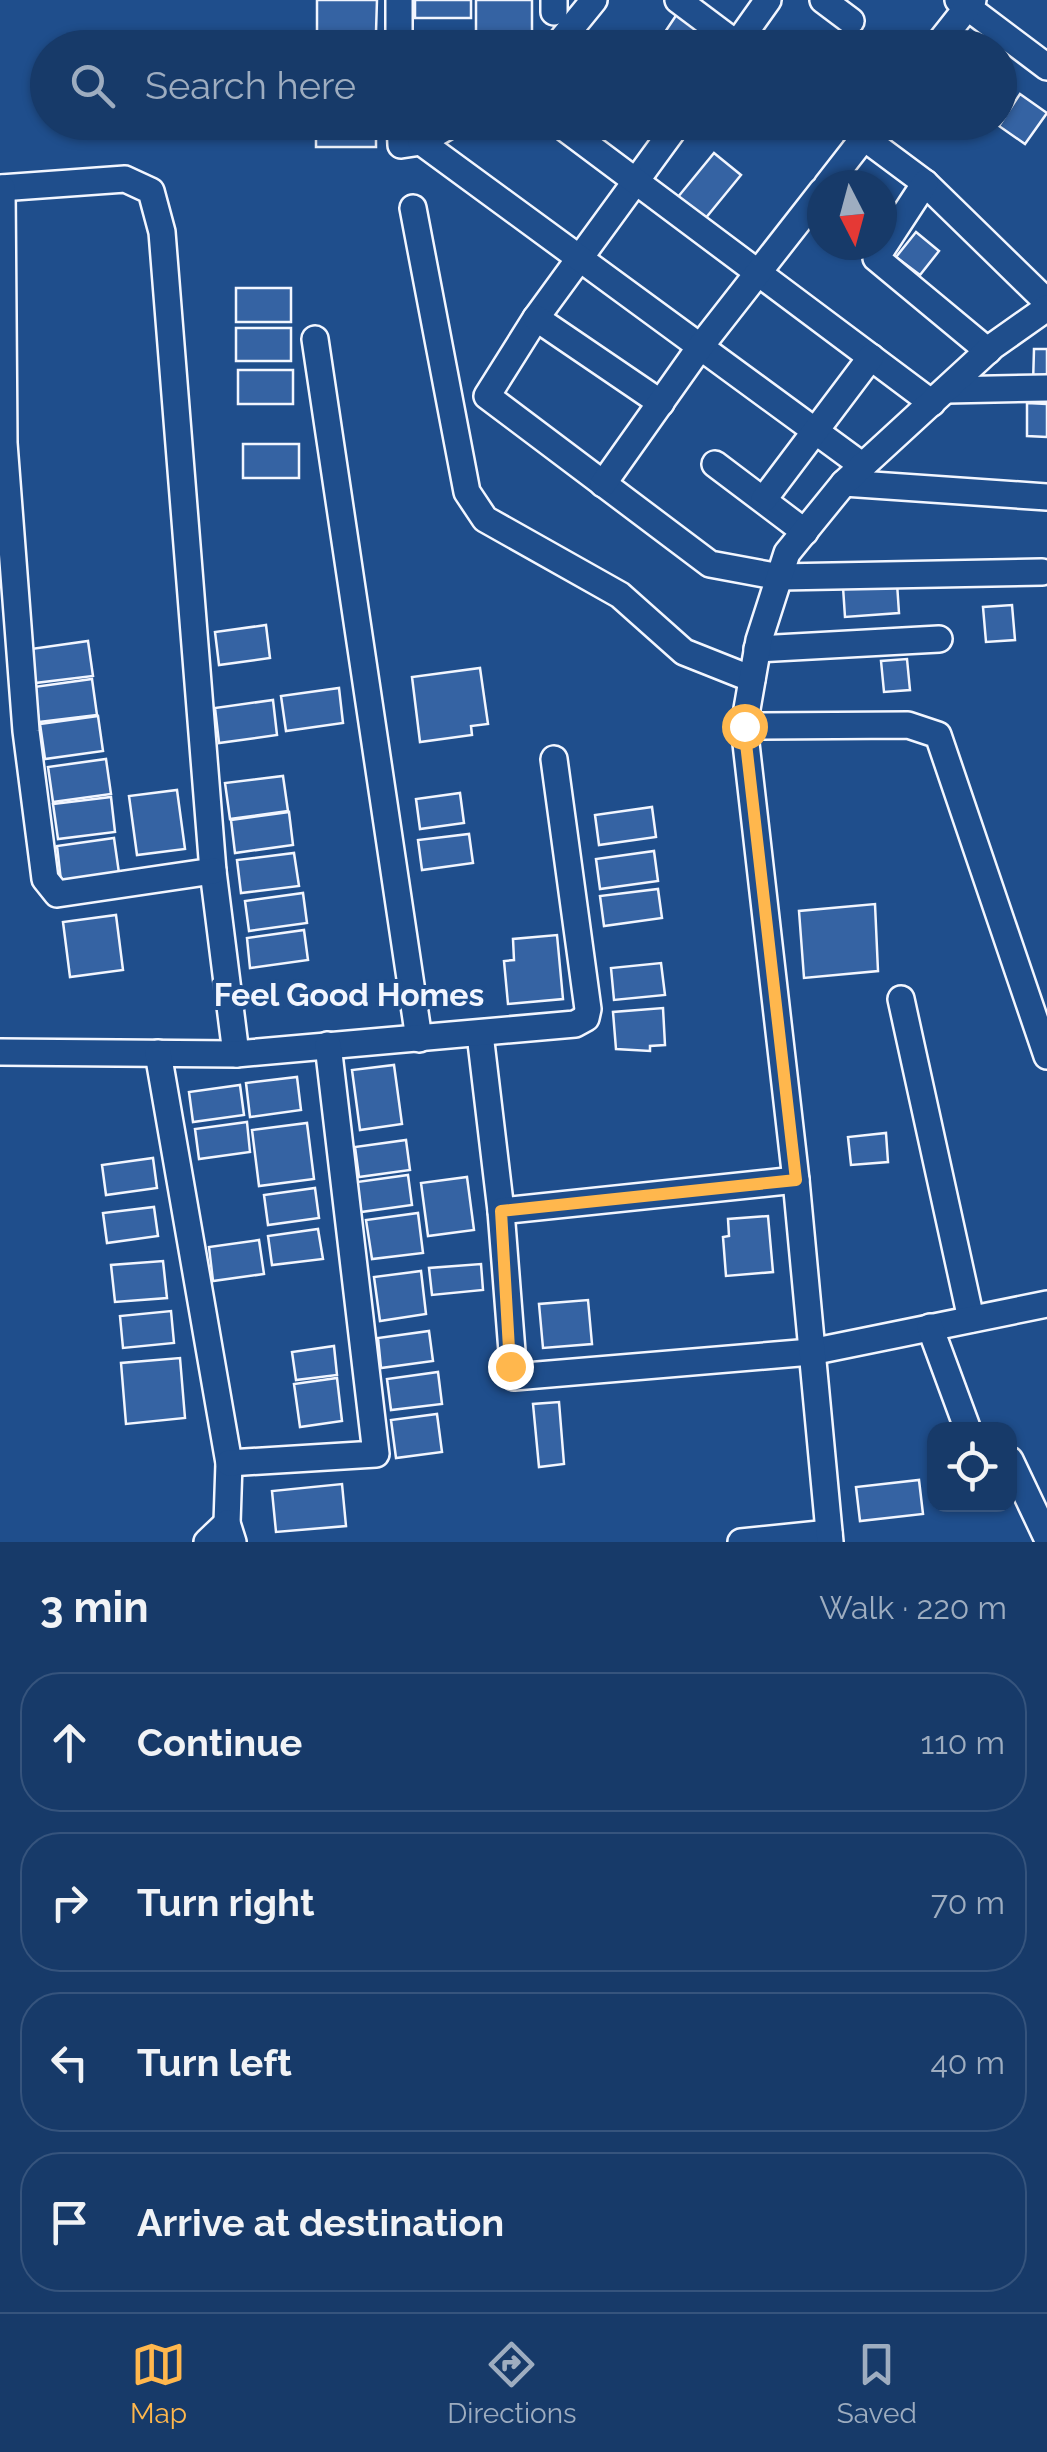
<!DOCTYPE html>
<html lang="en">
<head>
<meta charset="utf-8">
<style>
  :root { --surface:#173a69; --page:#244571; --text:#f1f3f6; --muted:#9eadc0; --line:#36547d; --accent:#ffb74d }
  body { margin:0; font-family:Raleway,sans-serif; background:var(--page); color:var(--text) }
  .controls { position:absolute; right:30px; bottom:30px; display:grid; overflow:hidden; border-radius:20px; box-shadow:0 2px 8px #0004 }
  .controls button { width:90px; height:90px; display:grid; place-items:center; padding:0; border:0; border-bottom:2px solid var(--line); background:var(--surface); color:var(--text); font:50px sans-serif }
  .compass { position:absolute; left:807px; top:170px; width:90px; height:90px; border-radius:50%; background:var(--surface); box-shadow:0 2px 8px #0004; rotate:174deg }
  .stop { position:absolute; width:30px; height:30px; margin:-22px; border:8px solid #ffb74d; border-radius:50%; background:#fff }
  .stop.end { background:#ffb74d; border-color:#fff; box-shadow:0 2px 10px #0008 }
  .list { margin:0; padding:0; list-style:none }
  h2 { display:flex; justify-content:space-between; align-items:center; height:130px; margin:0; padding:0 40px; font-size:42px }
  h2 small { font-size:32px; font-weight:400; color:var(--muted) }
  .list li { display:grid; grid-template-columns:65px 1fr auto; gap:30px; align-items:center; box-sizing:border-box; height:140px; margin:0 20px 20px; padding:0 20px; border:2px solid var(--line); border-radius:40px }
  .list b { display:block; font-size:38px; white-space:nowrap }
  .list em { font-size:32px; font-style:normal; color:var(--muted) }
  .icon { flex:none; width:55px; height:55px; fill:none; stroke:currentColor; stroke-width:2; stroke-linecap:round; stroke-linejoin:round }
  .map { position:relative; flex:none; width:1047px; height:1542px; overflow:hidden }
  .search { position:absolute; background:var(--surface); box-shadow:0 2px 8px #0004; left:30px; right:30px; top:30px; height:110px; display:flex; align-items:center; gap:25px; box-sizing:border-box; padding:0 35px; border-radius:55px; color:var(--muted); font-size:38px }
  .sheet { height:770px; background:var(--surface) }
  nav { display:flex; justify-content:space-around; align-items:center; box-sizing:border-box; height:140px; border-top:2px solid var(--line); background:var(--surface); font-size:28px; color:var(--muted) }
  nav a { display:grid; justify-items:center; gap:5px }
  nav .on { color:var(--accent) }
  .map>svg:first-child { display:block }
  .building { fill:#3563a3; stroke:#f2f6ff; stroke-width:2.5 }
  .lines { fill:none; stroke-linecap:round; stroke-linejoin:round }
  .minor-casing { stroke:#f2f6ff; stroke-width:30 }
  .minor { stroke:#1f4e8c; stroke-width:25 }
  .route { stroke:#ffb74d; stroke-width:12 }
  .labels { text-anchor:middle; stroke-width:8; stroke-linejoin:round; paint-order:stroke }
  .neighbourhood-label { font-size:32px; font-weight:bold; fill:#f2f6ff; stroke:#1f4e8c }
</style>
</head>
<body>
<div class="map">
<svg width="1047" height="1542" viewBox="0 0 1047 1542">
  <rect width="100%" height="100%" fill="#1f4e8c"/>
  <g class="building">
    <path d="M317,0H377L376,32L317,31Z"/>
    <rect x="415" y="0" width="56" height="18"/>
    <rect x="476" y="0" width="56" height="33"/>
    <path d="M677,14L703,32L692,48H668L659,41Z"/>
    <path d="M315,34L375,35V48H315Z"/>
    <path d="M1020,94L1047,113L1025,144L999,126Z"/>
    <rect x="316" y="122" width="60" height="25"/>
    <path d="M714,153L741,175L700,225L673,203Z"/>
    <path d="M916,232L939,251L920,275L896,257Z"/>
    <rect x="236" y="288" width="55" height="34"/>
    <rect x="236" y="328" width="55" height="33"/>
    <path d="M1034,349H1047V384H1033Z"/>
    <rect x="238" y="370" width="55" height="34"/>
    <path d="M1027,403L1047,404V437L1027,436Z"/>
    <rect x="243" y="444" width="56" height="34"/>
    <path d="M897,583L899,613L845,617L843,587Z"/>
    <path d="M1012,605L1015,640L986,642L983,607Z"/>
    <path d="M266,625L270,658L219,665L215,632Z"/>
    <path d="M88,641L93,676L35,683L31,649Z"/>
    <path d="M907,659L910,690L884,692L881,661Z"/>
    <path d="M480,668L488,724L471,726L472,735L420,742L412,677Z"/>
    <path d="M92,679L97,715L39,722L34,687Z"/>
    <path d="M339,688L343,723L286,731L281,696Z"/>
    <path d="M273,700L277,735L219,743L215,708Z"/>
    <path d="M98,716L103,751L45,759L40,724Z"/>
    <path d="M106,759L111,794L53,802L48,767Z"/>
    <path d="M283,776L288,811L230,819L225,783Z"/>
    <path d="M177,790L185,849L137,855L129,796Z"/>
    <path d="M460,793L464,823L420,829L416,799Z"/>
    <path d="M111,797L115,832L58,839L53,804Z"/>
    <path d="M652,807L656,837L599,845L595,815Z"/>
    <path d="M289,812L293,845L235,853L231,820Z"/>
    <path d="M469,834L473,863L422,870L418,840Z"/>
    <path d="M114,838L119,873L61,881L57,846Z"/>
    <path d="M654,851L658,881L600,889L596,859Z"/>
    <path d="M294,853L299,886L241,893L237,860Z"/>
    <path d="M658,889L662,918L604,926L600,896Z"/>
    <path d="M303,893L307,923L249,931L245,901Z"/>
    <path d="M875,904L878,971L804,978L799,911Z"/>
    <path d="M116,915L123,970L70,977L63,922Z"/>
    <path d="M304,930L308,960L250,968L247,938Z"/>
    <path d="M557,935L563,999L508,1004L504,961L514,960L513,939Z"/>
    <path d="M661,963L665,995L614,1000L611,968Z"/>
    <path d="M663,1008L665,1045L650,1046V1051L616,1049L613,1012Z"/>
    <path d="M394,1065L402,1124L360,1130L352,1070Z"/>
    <path d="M297,1077L301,1110L250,1117L246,1083Z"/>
    <path d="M240,1085L244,1115L193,1122L189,1092Z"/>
    <path d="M247,1122L250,1152L199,1159L195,1129Z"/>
    <path d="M307,1123L314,1179L259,1186L252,1130Z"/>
    <path d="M886,1133L888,1162L851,1165L848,1137Z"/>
    <path d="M406,1140L410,1170L359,1177L355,1147Z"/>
    <path d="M153,1158L157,1188L106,1195L102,1165Z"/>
    <path d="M408,1175L412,1205L361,1212L357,1182Z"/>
    <path d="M467,1177L474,1230L428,1236L421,1183Z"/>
    <path d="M315,1188L319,1218L268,1225L264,1195Z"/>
    <path d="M154,1207L158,1236L107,1243L103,1213Z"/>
    <path d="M418,1213L423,1253L372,1259L366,1220Z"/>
    <path d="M768,1216L773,1272L726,1276L723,1237L729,1236L728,1219Z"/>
    <path d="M318,1229L323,1259L272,1265L268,1236Z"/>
    <path d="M259,1240L264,1274L213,1281L209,1247Z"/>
    <path d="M163,1261L167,1298L115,1302L111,1265Z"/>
    <path d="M481,1264L483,1290L432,1295L429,1268Z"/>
    <path d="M421,1271L426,1314L380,1321L374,1277Z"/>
    <path d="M588,1300L592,1344L543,1348L539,1304Z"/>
    <path d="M171,1311L174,1343L123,1348L120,1316Z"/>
    <path d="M429,1331L433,1361L381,1368L378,1338Z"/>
    <path d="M334,1346L337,1375L296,1380L292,1352Z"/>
    <path d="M180,1358L185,1418L126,1424L121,1363Z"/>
    <path d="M438,1372L442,1404L391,1410L387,1379Z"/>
    <path d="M337,1378L342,1421L300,1427L294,1384Z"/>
    <path d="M559,1402L564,1464L539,1467L533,1404Z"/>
    <path d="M437,1414L442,1452L396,1458L391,1420Z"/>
    <path d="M919,1480L923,1514L860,1521L856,1487Z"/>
    <path d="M342,1484L346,1526L276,1532L272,1491Z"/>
  </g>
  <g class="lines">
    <g class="minor-casing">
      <g id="minor">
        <path d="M399,0V48"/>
        <path d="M554,0V12"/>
        <path d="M678,0L742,48"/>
        <path d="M823,0L851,21"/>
        <path d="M958,0L1047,67"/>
        <path d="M555,48L594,0"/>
        <path d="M734,48L768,0"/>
        <path d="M935,48L973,0"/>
        <path d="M400,122L401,145L421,142L455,122"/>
        <path d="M679,122L536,318L487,396L710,564L780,577L1042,572"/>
        <path d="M843,122L925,183L1047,302"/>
        <path d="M566,129L932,403"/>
        <path d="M421,142L863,466"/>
        <path d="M925,183L876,258L988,351"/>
        <path d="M827,185L876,122"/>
        <path d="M0,188L125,179L151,191L162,232L213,871L236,1054"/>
        <path d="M2,188L4,443L26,731L45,879L57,894L213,871"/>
        <path d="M413,208L467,492L485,519L620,595L684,652L752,679"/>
        <path d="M536,318L661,403"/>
        <path d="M315,339L419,1039"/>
        <path d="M947,390L1047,388"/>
        <path d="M715,464L805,532"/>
        <path d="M844,483L1047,497"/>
        <path d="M603,484L700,347L822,191"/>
        <path d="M764,499L871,357"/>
        <path d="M757,649L939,639"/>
        <path d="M744,726L908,725L938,735L1047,1056"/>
        <path d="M901,999L971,1319"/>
        <path d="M480,1034L501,1211L514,1377L811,1352L1047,1304"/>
        <path d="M0,1052L236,1054L575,1024L586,1018L588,1009L554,759"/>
        <path d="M158,1053L229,1463L227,1523L233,1542"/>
        <path d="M501,1211L796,1180"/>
        <path d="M930,1327L968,1430"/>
        <path d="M1010,1460L1047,1538"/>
        <path d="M229,1463L376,1454L328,1045"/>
        <path d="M207,1542L227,1523"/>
        <path d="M741,1542L829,1533"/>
        <path d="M830,1542L796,1180L744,726L759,640L787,553L844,483L993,346L1047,308"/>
      </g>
    </g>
    <use href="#minor" class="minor"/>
  </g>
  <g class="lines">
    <path class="route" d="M510,1366L501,1211L796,1180L744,726"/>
  </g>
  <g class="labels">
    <g class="neighbourhood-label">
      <text x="349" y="1006">Feel Good Homes</text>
    </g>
  </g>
</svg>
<div class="controls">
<button><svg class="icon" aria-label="locate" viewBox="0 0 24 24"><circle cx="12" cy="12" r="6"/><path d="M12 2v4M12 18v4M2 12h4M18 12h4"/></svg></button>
</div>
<svg class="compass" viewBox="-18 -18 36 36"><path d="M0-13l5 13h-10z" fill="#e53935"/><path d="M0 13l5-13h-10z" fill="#9eadc0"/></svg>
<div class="stop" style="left:744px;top:726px"></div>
<div class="stop end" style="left:510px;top:1366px"></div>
<div class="search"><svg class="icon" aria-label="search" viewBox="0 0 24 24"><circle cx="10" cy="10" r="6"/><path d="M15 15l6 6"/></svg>Search here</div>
</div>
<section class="sheet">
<h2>3 min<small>Walk · 220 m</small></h2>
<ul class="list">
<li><svg class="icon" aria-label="ahead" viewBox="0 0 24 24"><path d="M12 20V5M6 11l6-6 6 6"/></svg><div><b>Continue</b></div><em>110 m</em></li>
<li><svg class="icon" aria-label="right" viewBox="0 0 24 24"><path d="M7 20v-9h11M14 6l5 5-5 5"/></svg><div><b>Turn right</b></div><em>70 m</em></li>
<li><svg class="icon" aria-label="left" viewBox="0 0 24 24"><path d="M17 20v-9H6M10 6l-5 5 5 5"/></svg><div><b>Turn left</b></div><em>40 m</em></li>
<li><svg class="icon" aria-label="arrive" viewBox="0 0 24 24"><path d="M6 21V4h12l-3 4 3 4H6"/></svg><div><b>Arrive at destination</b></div></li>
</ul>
</section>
<nav>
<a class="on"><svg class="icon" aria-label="map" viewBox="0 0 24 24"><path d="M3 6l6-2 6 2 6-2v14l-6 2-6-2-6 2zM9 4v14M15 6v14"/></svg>Map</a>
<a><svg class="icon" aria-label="directions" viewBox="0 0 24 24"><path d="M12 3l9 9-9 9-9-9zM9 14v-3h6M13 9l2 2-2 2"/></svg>Directions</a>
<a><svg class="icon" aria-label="saved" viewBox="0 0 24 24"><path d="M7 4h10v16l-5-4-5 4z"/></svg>Saved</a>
</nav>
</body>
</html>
